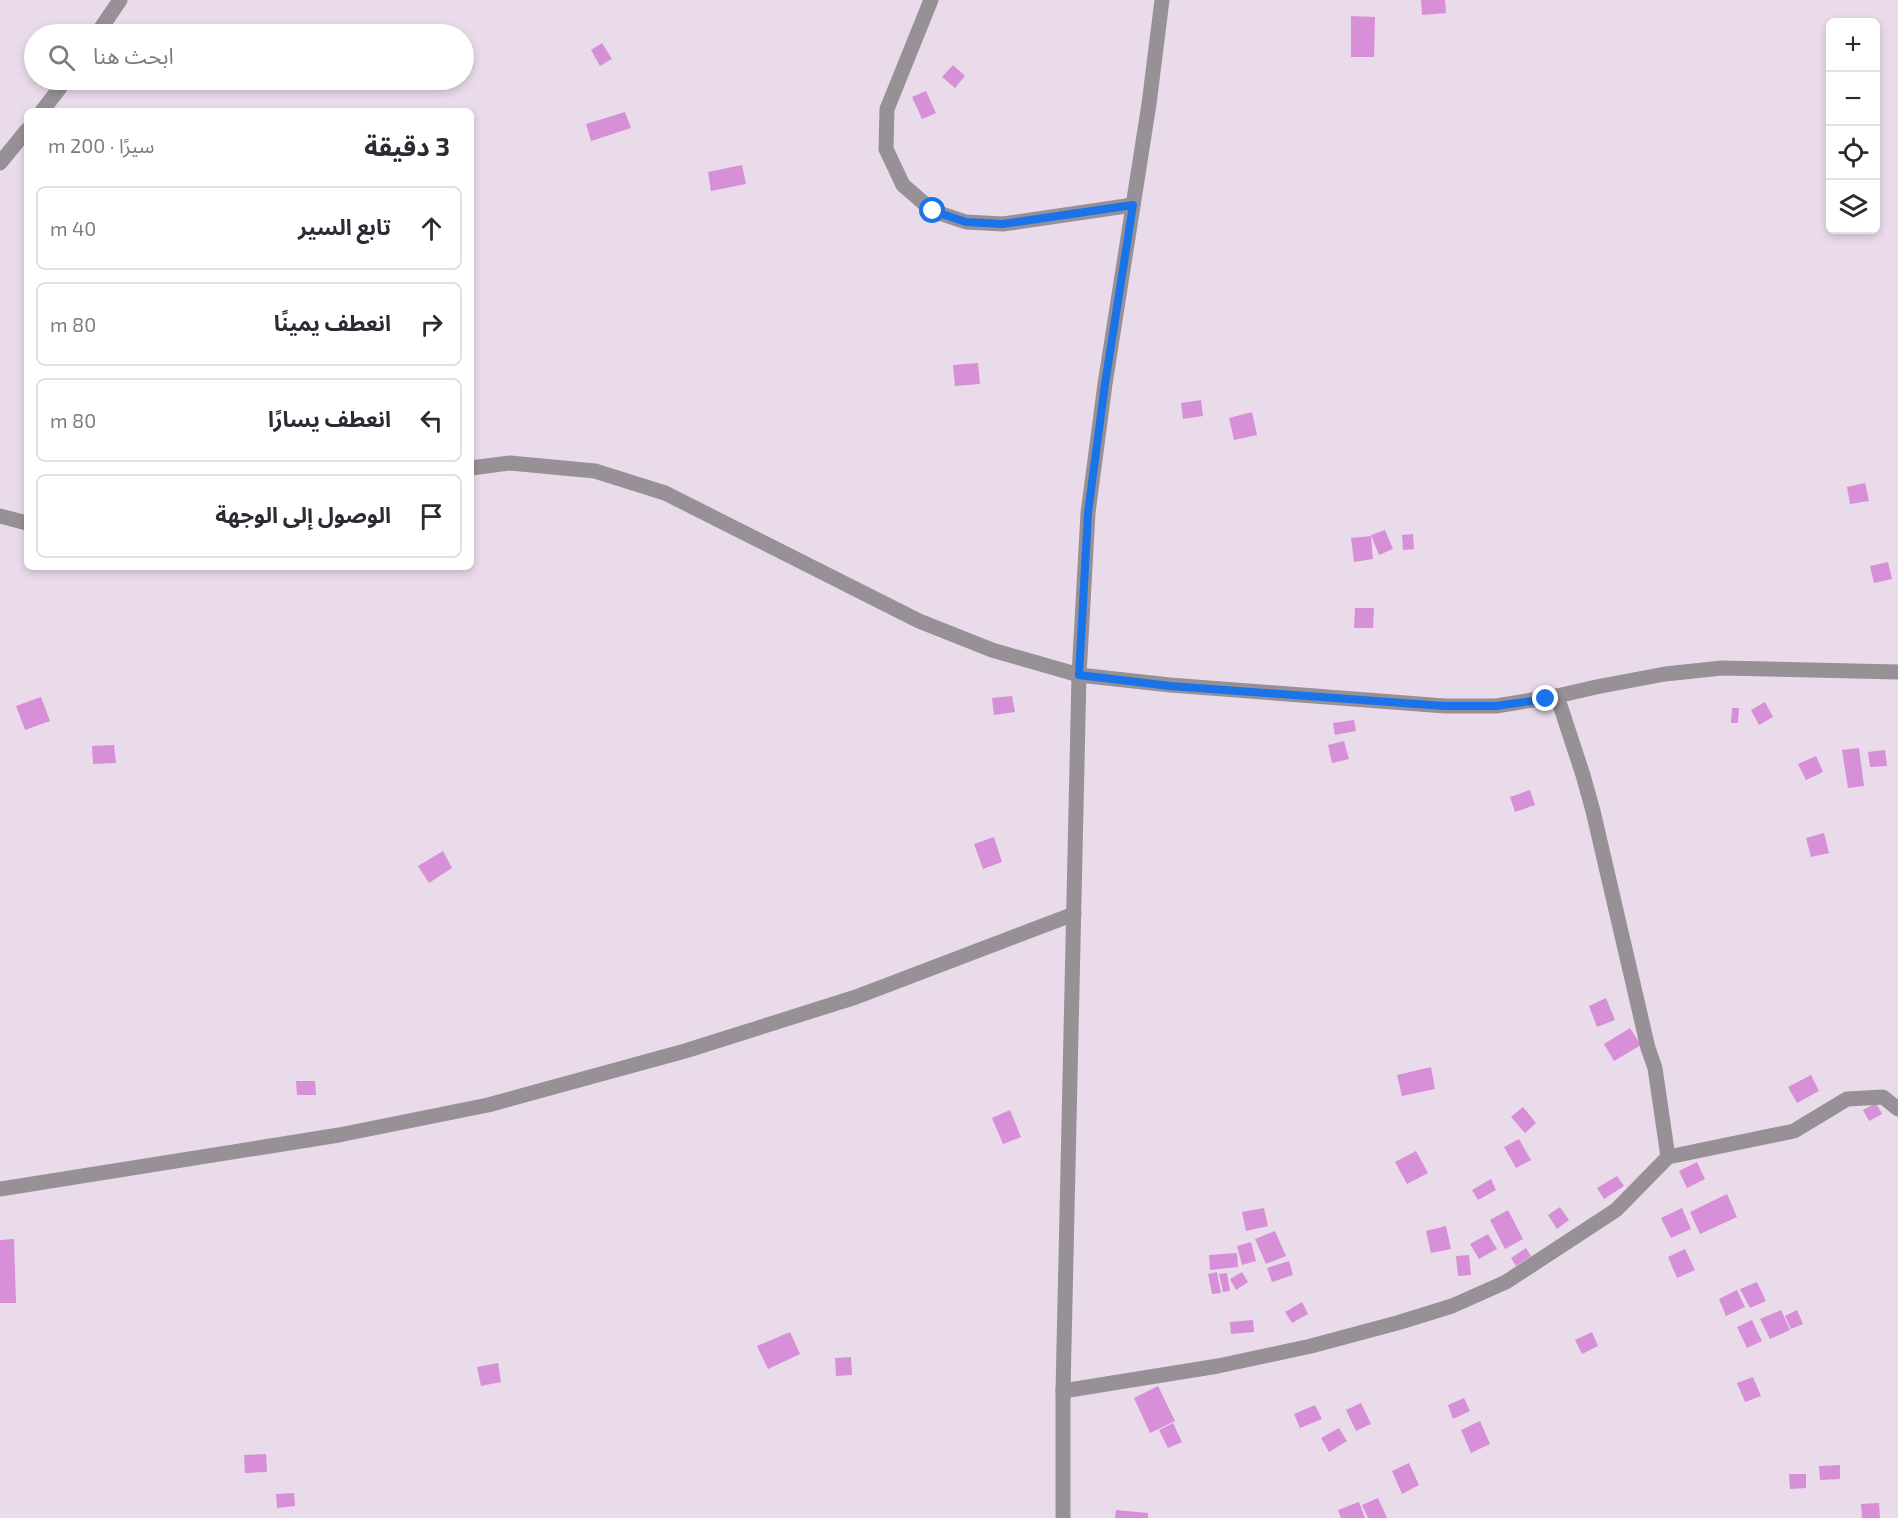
<!DOCTYPE html>
<html lang="ar">
<head>
<meta charset="utf-8">
<style>
  :root { --surface:#fff; --page:#f7f7f7; --text:#2b2b33; --muted:#7c7c81; --line:#e1e1e2 }
  body { margin:0; font-family:"Exo 2","Noto Sans Arabic",sans-serif; background:var(--page); color:var(--text); direction:rtl }
  .controls { position:absolute; right:18px; top:18px; display:grid; overflow:hidden; border-radius:9px; box-shadow:0 3px 9px #0003 }
  .controls button { width:54px; height:54px; display:grid; place-items:center; padding:0; border:0; border-bottom:2px solid var(--line); background:var(--surface); color:var(--text); font:30px sans-serif }
  .stop { position:absolute; width:18px; height:18px; margin:-14px; border:4px solid #1a73e8; border-radius:50%; background:#fff }
  .stop.end { background:#1a73e8; border-color:#fff; box-shadow:0 2px 6px #0008 }
  .list { margin:0; padding:0; list-style:none }
  h2 { display:flex; justify-content:space-between; align-items:center; height:78px; margin:0; padding:0 24px; font-size:26px }
  h2 small { font-size:20px; font-weight:400; color:var(--muted) }
  .list li { display:grid; grid-template-columns:39px 1fr auto; gap:18px; align-items:center; box-sizing:border-box; height:84px; margin:0 12px 12px; padding:0 12px; border:2px solid var(--line); border-radius:9px }
  .list b { display:block; font-size:22px; white-space:nowrap }
  .list em { font-size:20px; font-style:normal; color:var(--muted) }
  .icon { flex:none; width:33px; height:33px; fill:none; stroke:currentColor; stroke-width:2; stroke-linecap:round; stroke-linejoin:round }
  .map { position:relative; flex:none; width:1898px; height:1518px; overflow:hidden; direction:ltr }
  .search { position:absolute; background:var(--surface); box-shadow:0 3px 9px #0003; left:24px; top:24px; width:450px; height:66px; display:flex; align-items:center; gap:15px; box-sizing:border-box; padding:0 21px; border-radius:33px; color:var(--muted); font-size:22px }
  .panel { position:absolute; background:var(--surface); box-shadow:0 3px 9px #0003; left:24px; top:108px; width:450px; height:462px; border-radius:9px; direction:rtl }
  .map>svg:first-child { display:block }
  .building { fill:#d78fd7 }
  .lines { fill:none; stroke-linecap:round; stroke-linejoin:round }
  .minor { stroke:#979197; stroke-width:15 }
  .route { stroke:#1a73e8; stroke-width:8 }
</style>
</head>
<body>
<div class="map">
<svg width="1898" height="1518" viewBox="0 0 1898 1518">
  <rect width="100%" height="100%" fill="#eadbea"/>
  <g class="building">
    <path d="M1421,0H1445L1446,13L1422,15Z"/>
    <path d="M1351,16L1375,17L1374,57H1351Z"/>
    <path d="M602,43L612,59L600,66L591,50Z"/>
    <path d="M953,65L965,76L955,88L942,77Z"/>
    <path d="M926,91L936,113L922,119L912,97Z"/>
    <path d="M625,112L631,128L591,141L586,124Z"/>
    <path d="M742,165L746,184L711,191L708,172Z"/>
    <path d="M978,363L980,384L955,386L953,365Z"/>
    <path d="M1201,400L1203,416L1183,419L1181,403Z"/>
    <path d="M1252,412L1257,435L1234,440L1229,418Z"/>
    <path d="M1865,483L1869,501L1850,504L1847,487Z"/>
    <path d="M1385,530L1393,549L1379,555L1371,535Z"/>
    <path d="M1413,534L1414,549L1403,550L1402,535Z"/>
    <path d="M1371,536L1373,559L1354,562L1351,538Z"/>
    <path d="M1888,562L1892,579L1874,583L1870,566Z"/>
    <path d="M1355,608H1374L1373,628H1354Z"/>
    <path d="M1012,696L1015,712L994,715L992,698Z"/>
    <path d="M41,697L50,721L25,730L16,706Z"/>
    <path d="M1765,702L1773,717L1759,725L1751,710Z"/>
    <path d="M1732,708H1739L1738,723H1731Z"/>
    <path d="M1354,720L1356,731L1335,735L1333,723Z"/>
    <path d="M1344,741L1349,759L1332,763L1328,745Z"/>
    <path d="M114,745L116,763L93,764L92,746Z"/>
    <path d="M1859,748L1864,786L1848,788L1842,750Z"/>
    <path d="M1885,750L1887,766L1870,767L1868,752Z"/>
    <path d="M1816,756L1823,772L1806,780L1798,764Z"/>
    <path d="M1530,790L1535,805L1515,812L1510,797Z"/>
    <path d="M1824,833L1829,853L1811,857L1806,838Z"/>
    <path d="M994,837L1002,862L983,869L974,844Z"/>
    <path d="M443,851L452,868L429,883L418,866Z"/>
    <path d="M1606,998L1615,1020L1597,1027L1589,1006Z"/>
    <path d="M1630,1028L1641,1045L1614,1061L1604,1044Z"/>
    <path d="M1431,1067L1435,1089L1402,1096L1397,1075Z"/>
    <path d="M1811,1075L1819,1091L1797,1103L1788,1087Z"/>
    <path d="M296,1081H315L316,1095H297Z"/>
    <path d="M1876,1103L1882,1114L1869,1121L1863,1110Z"/>
    <path d="M1523,1107L1536,1123L1525,1133L1511,1117Z"/>
    <path d="M1010,1110L1021,1137L1003,1144L992,1118Z"/>
    <path d="M1519,1139L1531,1160L1516,1168L1504,1147Z"/>
    <path d="M1416,1151L1428,1173L1407,1184L1395,1162Z"/>
    <path d="M1697,1162L1705,1179L1687,1188L1679,1171Z"/>
    <path d="M1617,1176L1624,1186L1604,1199L1597,1188Z"/>
    <path d="M1491,1179L1496,1190L1478,1200L1472,1190Z"/>
    <path d="M1727,1194L1737,1217L1700,1234L1690,1212Z"/>
    <path d="M1560,1207L1569,1220L1557,1229L1548,1215Z"/>
    <path d="M1264,1208L1268,1226L1246,1231L1242,1212Z"/>
    <path d="M1682,1208L1691,1229L1671,1238L1661,1218Z"/>
    <path d="M1508,1210L1523,1239L1505,1249L1490,1220Z"/>
    <path d="M1446,1226L1451,1249L1431,1253L1426,1231Z"/>
    <path d="M1275,1231L1286,1256L1266,1264L1255,1239Z"/>
    <path d="M1488,1234L1497,1249L1479,1259L1470,1244Z"/>
    <path d="M14,1239L16,1303H0V1240Z"/>
    <path d="M1251,1242L1256,1261L1242,1265L1237,1246Z"/>
    <path d="M1526,1248L1531,1256L1516,1266L1511,1258Z"/>
    <path d="M1685,1249L1695,1270L1677,1278L1668,1257Z"/>
    <path d="M1237,1253L1238,1267L1210,1270L1209,1255Z"/>
    <path d="M1469,1255L1471,1275L1458,1276L1456,1256Z"/>
    <path d="M1289,1261L1293,1275L1272,1282L1267,1268Z"/>
    <path d="M1217,1272L1221,1293L1212,1294L1208,1274Z"/>
    <path d="M1242,1272L1248,1282L1236,1290L1230,1279Z"/>
    <path d="M1227,1273L1230,1291L1223,1292L1219,1274Z"/>
    <path d="M1757,1282L1766,1301L1750,1308L1740,1289Z"/>
    <path d="M1737,1290L1745,1307L1726,1316L1719,1299Z"/>
    <path d="M1302,1302L1308,1314L1292,1323L1285,1312Z"/>
    <path d="M1781,1310L1790,1330L1770,1339L1760,1319Z"/>
    <path d="M1797,1310L1803,1324L1791,1329L1785,1316Z"/>
    <path d="M1253,1320L1254,1332L1231,1334L1230,1322Z"/>
    <path d="M1752,1320L1762,1341L1747,1348L1737,1327Z"/>
    <path d="M790,1332L800,1354L768,1369L757,1346Z"/>
    <path d="M1592,1332L1598,1346L1582,1354L1575,1340Z"/>
    <path d="M851,1357L852,1375L836,1376L835,1358Z"/>
    <path d="M498,1363L501,1382L481,1386L477,1367Z"/>
    <path d="M1753,1377L1761,1396L1745,1402L1737,1383Z"/>
    <path d="M1158,1386L1175,1421L1150,1433L1134,1398Z"/>
    <path d="M1464,1398L1470,1411L1453,1419L1448,1405Z"/>
    <path d="M1361,1403L1371,1424L1356,1431L1346,1410Z"/>
    <path d="M1315,1405L1322,1419L1300,1428L1294,1414Z"/>
    <path d="M1480,1421L1490,1444L1471,1453L1461,1430Z"/>
    <path d="M1173,1423L1182,1442L1168,1448L1159,1430Z"/>
    <path d="M1339,1428L1347,1441L1329,1452L1321,1438Z"/>
    <path d="M266,1454L267,1472L245,1473L244,1455Z"/>
    <path d="M1409,1463L1419,1485L1402,1494L1392,1471Z"/>
    <path d="M1840,1465V1479L1820,1480L1819,1466Z"/>
    <path d="M1789,1474H1806V1488L1790,1489Z"/>
    <path d="M294,1493L295,1506L277,1508L276,1494Z"/>
    <path d="M1378,1498L1387,1518H1368L1362,1505Z"/>
    <path d="M1359,1502L1365,1518H1341L1338,1510Z"/>
    <path d="M1879,1503L1880,1518H1862L1861,1504Z"/>
    <path d="M1116,1510L1148,1513V1518H1115Z"/>
  </g>
  <g class="lines">
    <g class="minor">
      <path d="M931,0L887,109L886,149L903,185L933,211L966,222L1003,224L1133,205"/>
      <path d="M97,34L120,0"/>
      <path d="M42,111L66,80"/>
      <path d="M0,163L27,130"/>
      <path d="M471,468L510,463L595,471L665,493L919,621L992,650L1079,675L1170,685L1445,706H1496L1557,696L1596,687L1665,674L1722,668L1898,672"/>
      <path d="M0,516L27,523"/>
      <path d="M1557,696L1583,775L1593,811L1648,1048L1655,1068L1668,1157"/>
      <path d="M0,1189L339,1135L488,1105L685,1051L856,997L1074,914"/>
      <path d="M1063,1391L1218,1366L1311,1346L1397,1323L1452,1306L1506,1282L1616,1210L1668,1157L1794,1131L1847,1099L1883,1097L1898,1109"/>
      <path d="M1063,1518V1391L1079,675L1088,513L1105,384L1149,104L1162,0"/>
    </g>
  </g>
  <g class="lines">
    <path class="route" d="M933,211L966,222L1003,224L1133,205L1105,384L1088,513L1079,675L1170,686L1444,706H1496L1546,699"/>
  </g>
</svg>
<div class="controls">
<button>+</button>
<button>−</button>
<button><svg class="icon" aria-label="locate" viewBox="0 0 24 24"><circle cx="12" cy="12" r="6"/><path d="M12 2v4M12 18v4M2 12h4M18 12h4"/></svg></button>
<button><svg class="icon" aria-label="layers" viewBox="0 0 24 24"><path d="M12 4l9 5-9 5-9-5zM3 14l9 5 9-5"/></svg></button>
</div>
<div class="stop" style="left:933px;top:211px"></div>
<div class="stop end" style="left:1546px;top:699px"></div>
<div class="search"><svg class="icon" aria-label="search" viewBox="0 0 24 24"><circle cx="10" cy="10" r="6"/><path d="M15 15l6 6"/></svg>ابحث هنا</div>
<section class="panel">
<h2>3 دقيقة<small>سيرًا · 200 m</small></h2>
<ul class="list">
<li><svg class="icon" aria-label="ahead" viewBox="0 0 24 24"><path d="M12 20V5M6 11l6-6 6 6"/></svg><div><b>تابع السير</b></div><em>40 m</em></li>
<li><svg class="icon" aria-label="right" viewBox="0 0 24 24"><path d="M7 20v-9h11M14 6l5 5-5 5"/></svg><div><b>انعطف يمينًا</b></div><em>80 m</em></li>
<li><svg class="icon" aria-label="left" viewBox="0 0 24 24"><path d="M17 20v-9H6M10 6l-5 5 5 5"/></svg><div><b>انعطف يسارًا</b></div><em>80 m</em></li>
<li><svg class="icon" aria-label="arrive" viewBox="0 0 24 24"><path d="M6 21V4h12l-3 4 3 4H6"/></svg><div><b>الوصول إلى الوجهة</b></div></li>
</ul>
</section>
</div>
</body>
</html>
